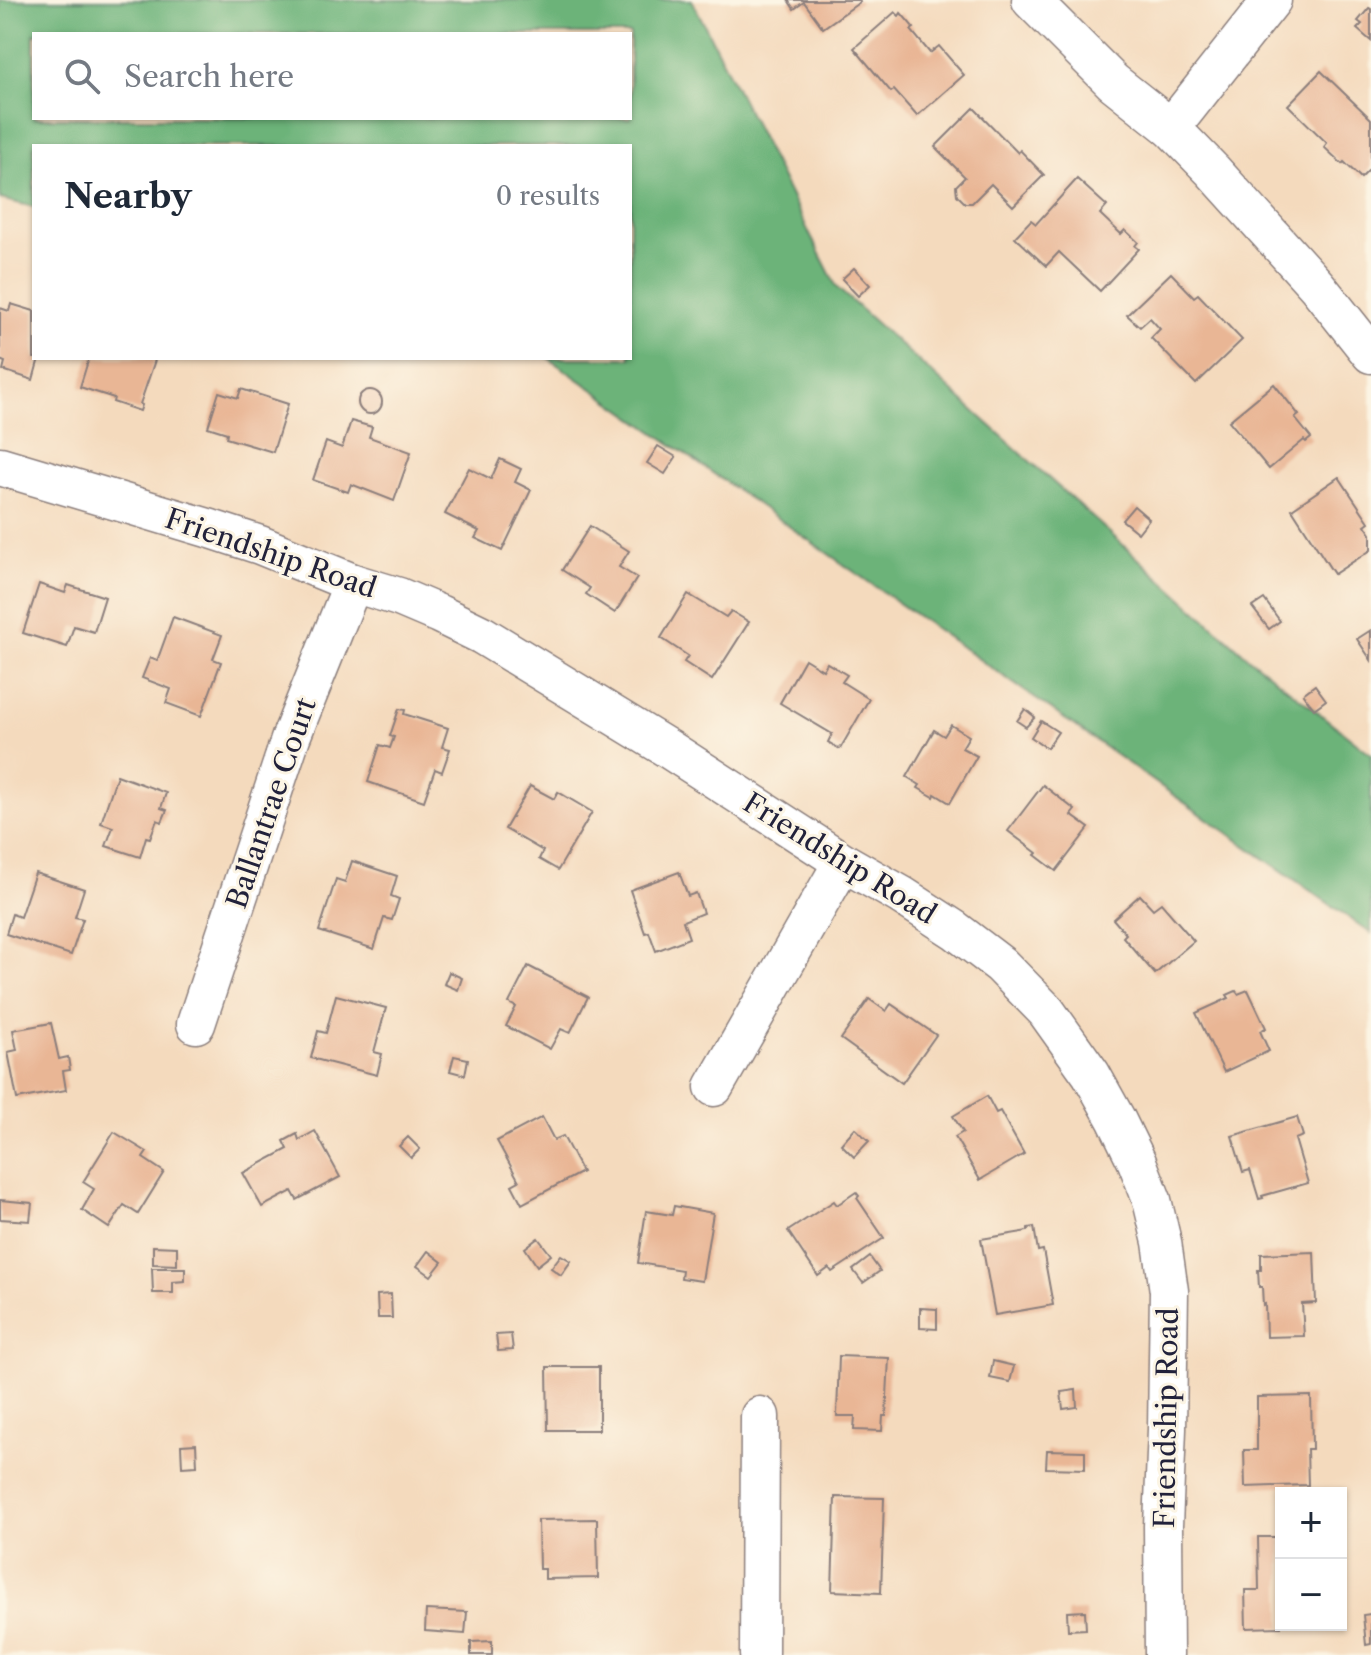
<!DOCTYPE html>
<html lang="en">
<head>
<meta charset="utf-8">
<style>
  :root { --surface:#fff; --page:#f2f2f3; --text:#1f2937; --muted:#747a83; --line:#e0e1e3 }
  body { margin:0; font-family:"Libre Caslon Text",serif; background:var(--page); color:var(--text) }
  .controls { position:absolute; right:24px; bottom:24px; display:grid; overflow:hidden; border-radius:0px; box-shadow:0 2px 6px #0004 }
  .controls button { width:72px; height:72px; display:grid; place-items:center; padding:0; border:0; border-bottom:2px solid var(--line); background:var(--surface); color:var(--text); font:40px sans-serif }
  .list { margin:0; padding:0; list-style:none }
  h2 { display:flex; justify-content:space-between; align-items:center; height:104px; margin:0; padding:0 32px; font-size:34px }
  h2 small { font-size:26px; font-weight:400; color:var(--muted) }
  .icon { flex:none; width:44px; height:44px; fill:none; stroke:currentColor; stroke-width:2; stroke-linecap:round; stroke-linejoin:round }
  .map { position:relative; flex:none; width:1371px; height:1655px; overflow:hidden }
  .search { position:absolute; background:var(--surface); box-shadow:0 2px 6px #0004; left:32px; top:32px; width:600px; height:88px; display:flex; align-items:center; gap:20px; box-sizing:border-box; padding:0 28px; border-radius:0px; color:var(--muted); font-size:30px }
  .panel { position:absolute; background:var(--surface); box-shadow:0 2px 6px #0004; left:32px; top:144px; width:600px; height:216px; border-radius:0px }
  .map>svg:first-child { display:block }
  .forest { fill:#6cb379; stroke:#476a5a; stroke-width:2; fill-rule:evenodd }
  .building { fill:#e9b695 }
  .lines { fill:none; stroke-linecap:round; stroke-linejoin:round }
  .minor-casing { stroke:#8b7e7c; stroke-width:41 }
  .minor { stroke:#fff; stroke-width:38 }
  .labels { text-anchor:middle; stroke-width:6; stroke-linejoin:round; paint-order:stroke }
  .street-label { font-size:28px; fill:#22223b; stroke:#fcf5e5 }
</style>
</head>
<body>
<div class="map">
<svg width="1371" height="1655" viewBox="0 0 1371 1655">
  <rect width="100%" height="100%" fill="#fcf5e5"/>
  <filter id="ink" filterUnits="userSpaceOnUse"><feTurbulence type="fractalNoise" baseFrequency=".0125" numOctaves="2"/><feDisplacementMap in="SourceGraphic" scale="16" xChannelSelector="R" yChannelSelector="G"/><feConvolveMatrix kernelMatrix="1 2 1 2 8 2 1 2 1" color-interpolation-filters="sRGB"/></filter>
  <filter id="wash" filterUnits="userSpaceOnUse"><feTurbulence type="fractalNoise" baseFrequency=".006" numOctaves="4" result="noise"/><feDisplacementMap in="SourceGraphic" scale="32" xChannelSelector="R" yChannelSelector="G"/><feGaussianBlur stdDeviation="1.8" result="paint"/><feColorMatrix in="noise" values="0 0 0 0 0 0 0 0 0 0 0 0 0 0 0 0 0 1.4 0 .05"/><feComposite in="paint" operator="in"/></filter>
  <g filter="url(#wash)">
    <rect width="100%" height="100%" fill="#f4dabd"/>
    <path class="forest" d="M0,0H692L837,288L1250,659L1371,754V933L548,358H630V146H34V207L0,199ZM34,34H630V118H34Z"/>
    <g id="blocks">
      <g class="building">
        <path d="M788,0H859L860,2L823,28L804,2L794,9Z"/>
        <path d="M1369,8L1371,9V41L1357,29L1362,24L1358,21Z"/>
        <path d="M895,12L899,16L901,13L914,28L911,30L930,53L939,46L964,75L917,116L894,90L891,92L854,48Z"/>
        <path d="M1321,71L1371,119V168L1361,178L1344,162L1342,164L1324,147L1327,143L1288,105Z"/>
        <path d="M974,108L1018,153L1020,150L1044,175L1013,206L991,184L972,203H965L957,195L956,186L965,177L935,147Z"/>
        <path d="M1077,179L1107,206L1100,214L1121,234L1125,230L1138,242L1135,246L1139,249L1100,291L1059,252L1046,266L1015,237L1031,220L1036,224Z"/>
        <path d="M854,268L870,285L858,296L842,279Z"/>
        <path d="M1171,273L1194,297L1198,294L1242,340L1196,384L1151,338L1160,329L1150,318L1140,327L1127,315Z"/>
        <path d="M11,304L34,311V358H39L33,380L3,370L5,362L0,360V308L9,311Z"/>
        <path d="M89,358H150L155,360L140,404L142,405L140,411L113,402L114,398L80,387Z"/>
        <path d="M1274,384L1299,415L1295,418L1311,438L1306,442L1304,440L1269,469L1229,421Z"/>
        <path d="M241,389L288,404L273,452L226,438L227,433L208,427L219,392L238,398Z"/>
        <circle cx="370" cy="402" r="12"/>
        <path d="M351,421L372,427L369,437L411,452L394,501L351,484L348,492L313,480L326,442L342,448Z"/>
        <path d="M658,446L676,457L665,474L647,463Z"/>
        <path d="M500,459L521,469L515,482L531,490L502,551L475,538L479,531L445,514L469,468L491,479Z"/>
        <path d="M1339,477L1369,522L1365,525L1371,534V550L1334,574L1292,509Z"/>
        <path d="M1134,506L1149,519L1138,533L1122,520Z"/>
        <path d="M590,526L629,551L619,567L637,578L615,613L586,594L590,588L562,570Z"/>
        <path d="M39,584L65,593L68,585L105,597L94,632L74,626L67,647L23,633Z"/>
        <path d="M688,594L726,617L731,611L749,622L712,680L684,662L688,656L661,638Z"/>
        <path d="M1264,599L1280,621L1269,629L1252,607Z"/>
        <path d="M173,617L222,635L213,659L221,662L201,716L166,703L171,689L142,678L150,658L157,661Z"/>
        <path d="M1371,630V660L1357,639Z"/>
        <path d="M805,659L823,670L827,663L847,675L842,682L869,699L840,749L828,742L832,734L780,703Z"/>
        <path d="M1315,685L1326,700L1314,709L1303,694Z"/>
        <path d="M399,709L405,710L404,714L448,728L442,747L450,749L442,772L435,769L424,801L368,782L380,745L390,748L394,737L390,736Z"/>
        <path d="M1025,709L1035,717L1026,727L1017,721Z"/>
        <path d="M1041,721L1058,732L1047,748L1031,737Z"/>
        <path d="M951,725L969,736L962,748L977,756L950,803L935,794L934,797L918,788L920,785L907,777L934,730L944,736Z"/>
        <path d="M117,775L166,793L161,808L167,810L162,822L157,820L150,838L146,837L140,857L106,846L113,827L101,823Z"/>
        <path d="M1043,785L1075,810L1071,815L1089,828L1056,871L1035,855L1037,853L1008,831Z"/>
        <path d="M530,786L554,799L558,792L592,812L558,870L539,859L543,851L505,829Z"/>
        <path d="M352,861L397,876L391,896L399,899L392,920L384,918L374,949L319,931L336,879L345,882Z"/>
        <path d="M679,872L688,896L696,893L703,913L683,921L689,938L656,951L649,932L645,933L630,890Z"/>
        <path d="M35,873L84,889L75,917L83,919L71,955L6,934L12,914L20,917Z"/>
        <path d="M1140,895L1153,909L1161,903L1194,941L1155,974L1123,937L1126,934L1113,919Z"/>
        <path d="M528,966L588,997L570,1033L561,1029L550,1049L506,1026L516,1007L509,1003Z"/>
        <path d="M449,972L462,978L458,990L444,984Z"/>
        <path d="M1248,990L1266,1028L1260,1031L1269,1051L1224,1072L1196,1013L1229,998L1227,995L1236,991L1238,994Z"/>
        <path d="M336,995L386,1008L374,1052L382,1054L377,1075L311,1058L318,1031L326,1033Z"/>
        <path d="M869,999L886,1011L891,1004L936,1035L902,1083L841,1039Z"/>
        <path d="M51,1023L59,1059L68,1057L70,1070L63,1071L66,1090L17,1099L8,1052L17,1050L13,1030Z"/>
        <path d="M454,1056L468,1059L465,1075L450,1071Z"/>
        <path d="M987,1096L996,1113L1000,1111L1024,1154L980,1180L955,1137L963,1132L953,1116Z"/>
        <path d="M542,1117L554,1140L563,1136L582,1172L522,1204L512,1185L519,1181L497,1141Z"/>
        <path d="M1297,1117L1303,1136L1295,1139L1308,1183L1262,1196L1263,1198L1259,1199L1250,1170L1243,1172L1232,1136Z"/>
        <path d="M855,1128L869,1141L854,1157L841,1144Z"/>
        <path d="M315,1131L340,1177L297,1200L292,1191L262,1207L243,1173L288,1149L284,1141L297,1134L299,1140Z"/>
        <path d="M114,1132L147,1152L143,1158L164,1172L138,1214L124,1205L109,1228L82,1210L94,1189L83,1182Z"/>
        <path d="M408,1137L420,1149L411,1158L399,1146Z"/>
        <path d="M856,1192L859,1196L857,1198L884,1238L832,1272L829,1268L818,1276L788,1231L834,1201L837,1205Z"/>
        <path d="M0,1200L32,1203L30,1221L0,1219Z"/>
        <path d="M674,1206L713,1213L702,1281L681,1278L682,1270L638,1263L646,1211L672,1215Z"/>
        <path d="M1034,1227L1038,1251L1043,1250L1053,1305L995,1315L981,1239L1028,1231V1228Z"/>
        <path d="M538,1238L551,1255L537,1266L525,1248Z"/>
        <path d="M153,1246L177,1247V1265L153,1264Z"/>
        <path d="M428,1251L442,1262L431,1276L417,1266Z"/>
        <path d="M1314,1252L1316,1303L1302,1304L1304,1336L1266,1337L1265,1304L1263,1305L1262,1287H1259L1258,1270H1261V1254Z"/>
        <path d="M561,1255L571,1261L561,1275L551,1268Z"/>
        <path d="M870,1257L880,1271L863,1283L853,1270Z"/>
        <path d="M152,1268H185V1281L173,1282V1293H153Z"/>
        <path d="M391,1294L392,1318H378L377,1295Z"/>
        <path d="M920,1308L937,1309V1329L920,1328Z"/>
        <path d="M511,1334L513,1350L498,1351L496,1335Z"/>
        <path d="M839,1356L889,1358L886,1416H883L882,1431L854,1430L855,1416H837Z"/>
        <path d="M993,1361L1014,1366L1010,1382L990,1378Z"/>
        <path d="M547,1367H599V1430H548Z"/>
        <path d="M1076,1390L1077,1407L1063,1409L1061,1392Z"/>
        <path d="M1311,1396L1312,1449H1307L1308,1485L1245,1487L1244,1450H1257V1397Z"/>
        <path d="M196,1444L197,1466L182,1467L181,1445Z"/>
        <path d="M1047,1450L1085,1451V1469L1046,1468Z"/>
        <path d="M835,1497L884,1498L881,1593L832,1591Z"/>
        <path d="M597,1519L598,1578L545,1579V1569H539L538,1520Z"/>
        <path d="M1258,1537H1281V1627L1246,1628L1245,1590H1259Z"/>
        <path d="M426,1610L467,1612L465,1634L425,1631Z"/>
        <path d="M1085,1611L1086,1629L1068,1630L1067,1612Z"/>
        <path d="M1371,1614V1644L1366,1645L1363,1615Z"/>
        <path d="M492,1641V1655H471V1642Z"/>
      </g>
    </g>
  </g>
  <g filter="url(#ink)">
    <use href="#blocks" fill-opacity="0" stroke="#8b7e7c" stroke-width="2"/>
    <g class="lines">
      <g class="minor-casing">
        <g id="minor">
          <path d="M1031,0L1113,82L1171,128L1213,171L1317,286L1371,354"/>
          <path d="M1171,128L1272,0"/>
          <path d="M0,466L211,529L260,545L353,583L399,597L439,614L482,635L667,748L843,862L901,895L955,930L1001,965L1046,1011L1091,1074L1116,1119L1137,1162L1152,1200L1162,1242L1169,1291L1167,1429L1163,1526L1164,1655"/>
          <path d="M196,1024L291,737L353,583"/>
          <path d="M714,1087L843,862"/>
          <path d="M759,1655L760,1416"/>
        </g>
      </g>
      <use href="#minor" class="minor"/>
    </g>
  </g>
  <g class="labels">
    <g class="street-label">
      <text transform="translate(271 553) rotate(19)" y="10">Friendship Road</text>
      <text transform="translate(271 803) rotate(-71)" y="10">Ballantrae Court</text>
      <text transform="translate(840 858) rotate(32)" y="10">Friendship Road</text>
      <text transform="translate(1166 1418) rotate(-89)" y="10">Friendship Road</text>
    </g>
  </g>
</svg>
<div class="controls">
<button>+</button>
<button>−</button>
</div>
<div class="search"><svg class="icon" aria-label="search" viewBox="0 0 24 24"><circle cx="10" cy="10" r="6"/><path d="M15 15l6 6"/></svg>Search here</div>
<section class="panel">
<h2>Nearby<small>0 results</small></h2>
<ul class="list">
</ul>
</section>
</div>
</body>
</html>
